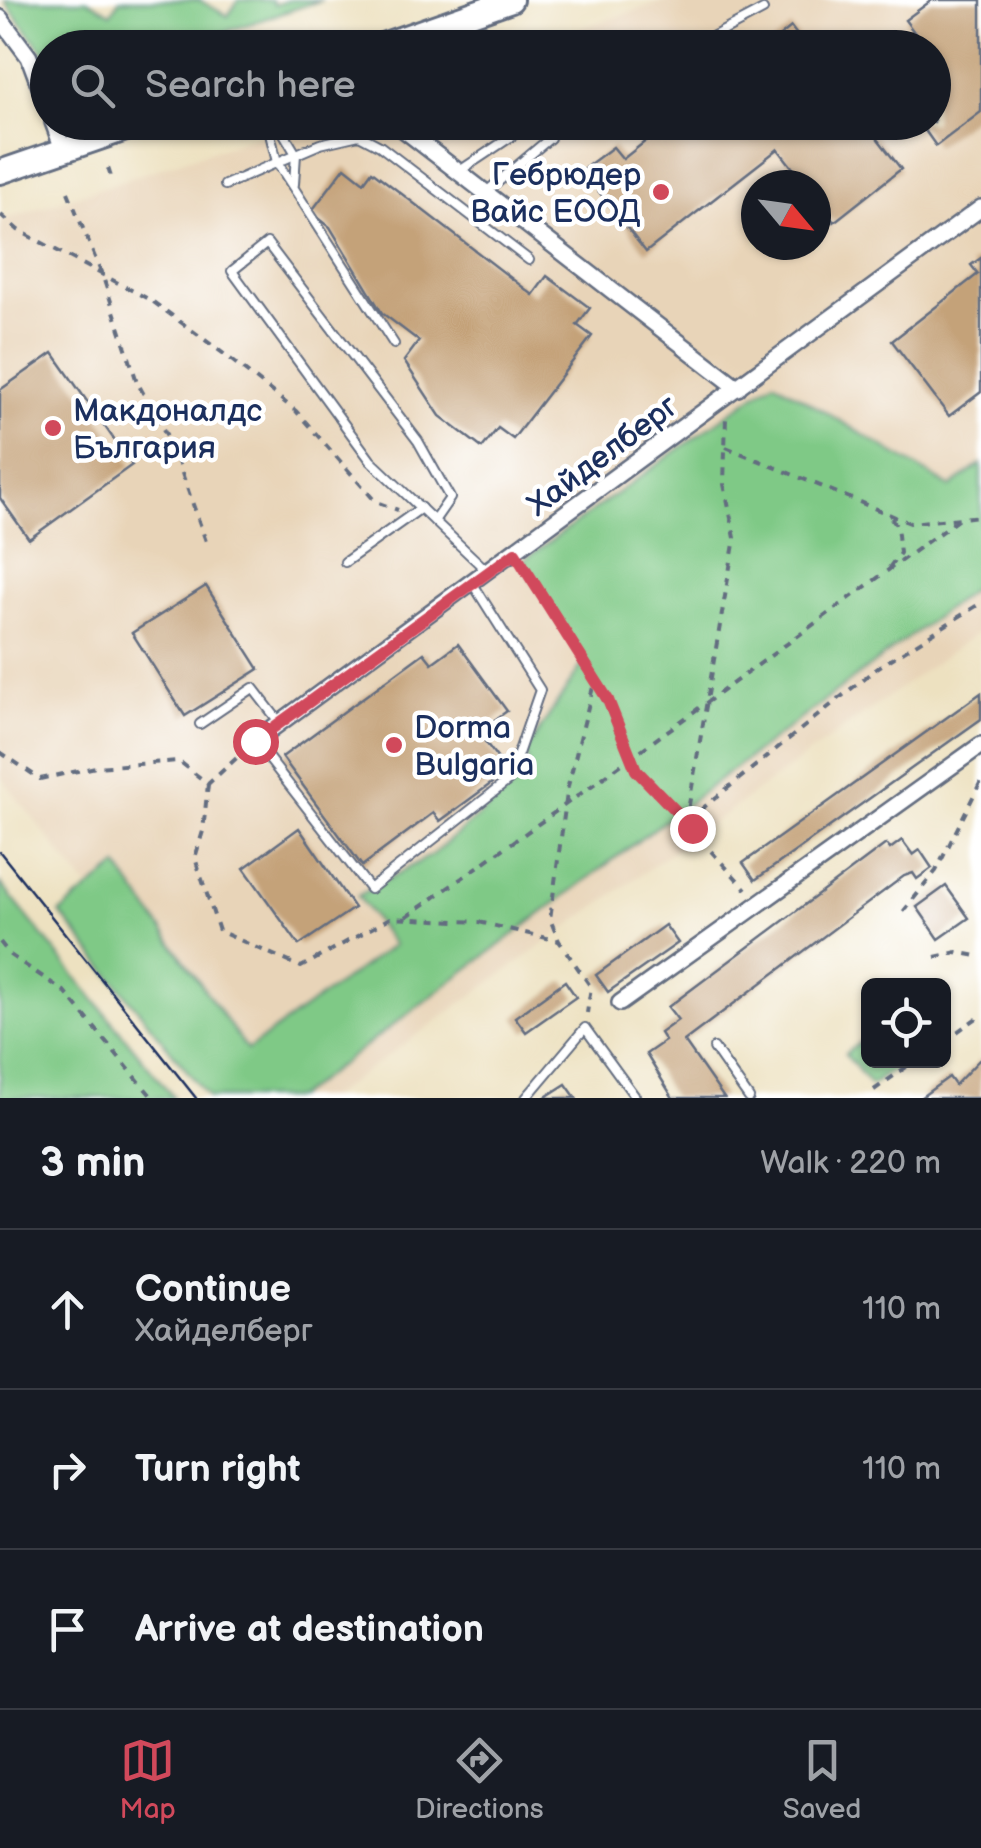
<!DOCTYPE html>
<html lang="en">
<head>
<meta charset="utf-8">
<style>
  :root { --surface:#171b24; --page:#242831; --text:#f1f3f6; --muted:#9ea1a6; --line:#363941; --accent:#d1495b }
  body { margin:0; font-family:"Balsamiq Sans",sans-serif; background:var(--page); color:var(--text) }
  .controls { position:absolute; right:30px; bottom:30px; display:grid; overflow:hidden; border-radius:15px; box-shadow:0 2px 8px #0004 }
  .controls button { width:90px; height:90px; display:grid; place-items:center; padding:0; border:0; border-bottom:2px solid var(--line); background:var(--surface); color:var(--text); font:50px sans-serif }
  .compass { position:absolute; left:741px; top:170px; width:90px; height:90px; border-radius:50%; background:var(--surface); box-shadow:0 2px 8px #0004; rotate:119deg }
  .stop { position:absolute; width:30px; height:30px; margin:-22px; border:8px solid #d1495b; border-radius:50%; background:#fff }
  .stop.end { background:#d1495b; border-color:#fff; box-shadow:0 2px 10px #0008 }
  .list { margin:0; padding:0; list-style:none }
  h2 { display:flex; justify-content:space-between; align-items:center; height:130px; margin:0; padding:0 40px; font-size:42px }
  h2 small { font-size:32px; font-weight:400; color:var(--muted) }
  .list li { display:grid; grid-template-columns:65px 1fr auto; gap:30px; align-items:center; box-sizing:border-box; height:160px; padding:0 40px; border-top:2px solid var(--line) }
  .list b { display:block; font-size:38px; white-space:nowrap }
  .list p { margin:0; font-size:32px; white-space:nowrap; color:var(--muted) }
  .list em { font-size:32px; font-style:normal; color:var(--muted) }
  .icon { flex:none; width:55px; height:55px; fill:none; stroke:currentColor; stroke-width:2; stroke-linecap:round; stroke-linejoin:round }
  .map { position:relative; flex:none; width:981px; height:1098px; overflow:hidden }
  .search { position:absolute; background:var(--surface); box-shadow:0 2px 8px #0004; left:30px; right:30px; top:30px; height:110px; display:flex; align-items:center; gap:25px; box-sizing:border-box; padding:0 35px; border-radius:55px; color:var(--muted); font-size:38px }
  .sheet { height:610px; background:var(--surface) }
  nav { display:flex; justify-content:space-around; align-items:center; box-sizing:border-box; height:140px; border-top:2px solid var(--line); background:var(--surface); font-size:28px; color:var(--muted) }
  nav a { display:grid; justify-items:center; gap:5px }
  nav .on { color:var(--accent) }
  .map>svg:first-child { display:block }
  .built { fill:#e8d4b8; fill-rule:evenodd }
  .green { fill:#7fc986; stroke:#4d7c72; stroke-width:2.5 }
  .building { fill:#c4a279 }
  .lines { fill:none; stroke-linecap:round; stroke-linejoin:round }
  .lane-casing { stroke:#646d80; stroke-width:12 }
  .street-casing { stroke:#646d80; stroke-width:20 }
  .secondary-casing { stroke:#646d80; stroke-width:28 }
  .path { stroke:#646d80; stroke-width:4; stroke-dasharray:8 8; stroke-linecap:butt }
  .lane { stroke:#fff; stroke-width:8 }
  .street { stroke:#fff; stroke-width:15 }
  .secondary { stroke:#fff; stroke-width:22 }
  .tram { stroke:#1b2f5e; stroke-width:2.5 }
  .route { stroke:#d1495b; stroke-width:12 }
  .poi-dot { fill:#d1495b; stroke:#fff; stroke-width:4 }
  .labels { text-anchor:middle; stroke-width:9; stroke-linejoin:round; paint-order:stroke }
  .poi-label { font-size:32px; fill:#1b2f5e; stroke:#fff; text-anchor:start }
  .street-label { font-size:32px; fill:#1b2f5e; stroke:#fff }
</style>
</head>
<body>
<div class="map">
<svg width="981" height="1098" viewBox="0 0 981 1098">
  <rect width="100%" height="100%" fill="#fff"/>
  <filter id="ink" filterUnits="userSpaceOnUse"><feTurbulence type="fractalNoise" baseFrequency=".01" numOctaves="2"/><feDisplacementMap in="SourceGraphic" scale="20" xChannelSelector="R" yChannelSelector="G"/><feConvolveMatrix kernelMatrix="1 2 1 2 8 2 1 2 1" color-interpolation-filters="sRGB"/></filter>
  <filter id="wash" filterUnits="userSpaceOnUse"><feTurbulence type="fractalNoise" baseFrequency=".0048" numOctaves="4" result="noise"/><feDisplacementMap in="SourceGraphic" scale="40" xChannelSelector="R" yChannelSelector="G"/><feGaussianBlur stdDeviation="2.25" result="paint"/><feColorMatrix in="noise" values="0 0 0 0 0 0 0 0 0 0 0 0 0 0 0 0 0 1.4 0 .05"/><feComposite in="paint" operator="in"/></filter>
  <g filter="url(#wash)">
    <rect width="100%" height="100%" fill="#ede1c0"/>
    <path class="built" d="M667,0H981V630L329,1098H253L0,776V221L297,123L934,122V48L524,47ZM756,185H816V245H756Z"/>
    <g class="green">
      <path d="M4,0H87L111,13L119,0H199L228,16L238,0H272L274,5L290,0H322L179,47L48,48L47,57Z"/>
      <path d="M774,381L950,487L981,464V583L296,1098H209L60,913L118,866L247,1050L393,945L358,896L433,854L530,773L526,751L584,662L521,562Z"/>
      <path d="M0,883L174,1098H0Z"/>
      <path d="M868,1036V1060L906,1061L871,1085L845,1054Z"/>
    </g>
    <g id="blocks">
      <g class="building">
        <path d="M932,0H981V112L936,146L919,122H934V48H926L905,20Z"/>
        <path d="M791,27L807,48H765Z"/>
        <path d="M670,122H865L901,169L834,222L816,198V185H806L778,149L646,252L582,170L613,147L623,159Z"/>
        <path d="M345,167L364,182L372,171L533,295L547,276L590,308L577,325L592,336L513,439L498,428L482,448L440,416L404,361L419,341L382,313L330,227L311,212Z"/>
        <path d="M981,258V392L949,416L892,341L978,274L971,265Z"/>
        <path d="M53,353L132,465L29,539L0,498V390Z"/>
        <path d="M206,586L259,669L185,716L132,633Z"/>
        <path d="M458,644L507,711L478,732L501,763L490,771L496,780L440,821L433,813L362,866L282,757L424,653L432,663Z"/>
        <path d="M981,693V719L755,880L743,863Z"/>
        <path d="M299,828L354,908L299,945L244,868Z"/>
        <path d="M902,840L913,855L920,850L932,868L917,879L913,873L904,876L684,1041L724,1098H673L646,1054L665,1041L660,1033L678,1020L668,1007L886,844L890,849Z"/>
        <path d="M946,886L969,918L939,939L917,907Z"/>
        <path d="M665,925L678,943L608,992L596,975Z"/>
        <path d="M565,981L576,997L526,1032L515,1017Z"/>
        <path d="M981,1058V1098H920L949,1077L955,1085Z"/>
        <path d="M566,1084L576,1098H544Z"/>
      </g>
    </g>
  </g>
  <g filter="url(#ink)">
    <use href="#blocks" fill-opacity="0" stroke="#646d80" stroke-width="2.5"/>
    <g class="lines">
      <g class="lane-casing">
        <g id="lane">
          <path d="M691,48L763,10"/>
          <path d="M267,122L277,162L394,344"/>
          <path d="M277,122L296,154L294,184"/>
          <path d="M458,172L533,122"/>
          <path d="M225,185L320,144L359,135L380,146L529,260"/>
          <path d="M485,193L550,138L551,122"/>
          <path d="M434,521L450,498L418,441L267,243L232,271L371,461L486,570"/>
          <path d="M345,562L421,508"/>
          <path d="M200,724L253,688L280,723"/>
          <path d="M255,741L370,889L509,780L540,690L473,584"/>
          <path d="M714,1048L749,1098"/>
          <path d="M526,1098L585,1028L636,1098"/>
        </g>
      </g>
      <g class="street-casing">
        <g id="street">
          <path d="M0,18L29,57L48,108"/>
          <path d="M53,122L63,149"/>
          <path d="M394,122L738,388"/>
          <path d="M255,741L981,208"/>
          <path d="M620,1003L981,745"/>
        </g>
      </g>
      <g class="secondary-casing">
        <g id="secondary">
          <path d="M374,48L511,0"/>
          <path d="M0,172L146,122"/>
        </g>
      </g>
      <g class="path">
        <path d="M108,168L112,180"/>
        <path d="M68,192L103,277L137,382L172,445L208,547"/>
        <path d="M1,215L18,230L152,301L224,354L296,411L376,502L398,510"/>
        <path d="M726,447L910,523L981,516"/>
        <path d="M523,565L595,679L568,786L550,919L559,941L591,987L587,1013"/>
        <path d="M889,568L900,553L897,526L891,518"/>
        <path d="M596,681L637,771L746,889"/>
        <path d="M0,752L40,779L96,767L179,761L208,784L241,754"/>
        <path d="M208,784L203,831L195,858L219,931L301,967L390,918L479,922L559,941"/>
        <path d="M688,820L877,668L981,603"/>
        <path d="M686,822L735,538L724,484L726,417"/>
        <path d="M903,912L936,871L981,781"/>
        <path d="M406,917C594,787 777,650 963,516"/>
        <path d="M0,942L10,955L64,991L153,1098"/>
        <path d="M935,957L957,952L981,957"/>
        <path d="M944,1041L981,1015"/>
        <path d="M874,1090L916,1060"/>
      </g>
      <use href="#lane" class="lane"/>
      <use href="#street" class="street"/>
      <use href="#secondary" class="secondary"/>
      <path class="tram" d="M0,852L196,1098"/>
    </g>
  </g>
  <g class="lines" filter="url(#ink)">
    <path class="route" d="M255,741L515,553L608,700L636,770L692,828"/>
  </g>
  <g class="poi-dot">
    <circle cx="661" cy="192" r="10"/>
    <circle cx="53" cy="428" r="10"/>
    <circle cx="394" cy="745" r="10"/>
  </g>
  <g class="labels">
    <g class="poi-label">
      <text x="641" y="185" text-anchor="end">Гебрюдер<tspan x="641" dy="37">Вайс ЕООД</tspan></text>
      <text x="73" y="421">Макдоналдс<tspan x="73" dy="37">България</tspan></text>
      <text x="414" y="738">Dorma<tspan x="414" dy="37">Bulgaria</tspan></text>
    </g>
    <g class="street-label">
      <text transform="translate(602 455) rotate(-37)" y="11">Хайделберг</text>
    </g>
  </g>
</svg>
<div class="controls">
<button><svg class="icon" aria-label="locate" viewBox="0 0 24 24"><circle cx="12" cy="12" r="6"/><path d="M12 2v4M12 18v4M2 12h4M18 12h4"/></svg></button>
</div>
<svg class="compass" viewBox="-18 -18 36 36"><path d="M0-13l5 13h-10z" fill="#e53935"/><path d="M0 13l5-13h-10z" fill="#9ea1a6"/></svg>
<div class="stop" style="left:255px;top:741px"></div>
<div class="stop end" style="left:692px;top:828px"></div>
<div class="search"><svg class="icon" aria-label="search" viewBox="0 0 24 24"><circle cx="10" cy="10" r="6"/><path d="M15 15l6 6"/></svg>Search here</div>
</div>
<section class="sheet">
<h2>3 min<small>Walk · 220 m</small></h2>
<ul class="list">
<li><svg class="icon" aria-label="ahead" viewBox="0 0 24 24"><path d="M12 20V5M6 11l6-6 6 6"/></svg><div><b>Continue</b><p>Хайделберг</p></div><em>110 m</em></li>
<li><svg class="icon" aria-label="right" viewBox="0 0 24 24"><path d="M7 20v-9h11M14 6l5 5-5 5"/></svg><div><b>Turn right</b></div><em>110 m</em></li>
<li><svg class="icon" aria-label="arrive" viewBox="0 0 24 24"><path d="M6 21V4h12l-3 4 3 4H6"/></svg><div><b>Arrive at destination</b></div></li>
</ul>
</section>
<nav>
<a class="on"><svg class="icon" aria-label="map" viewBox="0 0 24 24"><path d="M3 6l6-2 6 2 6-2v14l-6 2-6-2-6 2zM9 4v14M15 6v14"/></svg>Map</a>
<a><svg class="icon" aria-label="directions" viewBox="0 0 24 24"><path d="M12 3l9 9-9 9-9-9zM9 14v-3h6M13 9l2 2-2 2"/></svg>Directions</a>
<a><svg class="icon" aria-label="saved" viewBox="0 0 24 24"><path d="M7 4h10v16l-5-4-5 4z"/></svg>Saved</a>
</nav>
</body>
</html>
